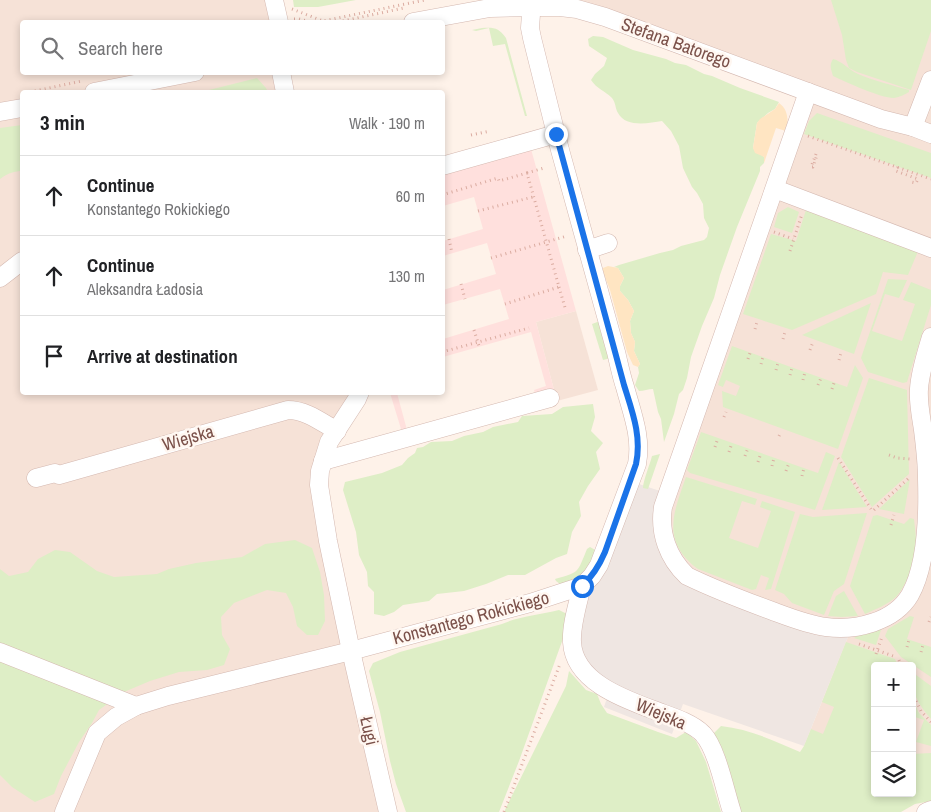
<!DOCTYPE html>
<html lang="en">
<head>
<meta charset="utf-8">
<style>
  :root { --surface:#fff; --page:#f2f2f2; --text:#202124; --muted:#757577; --line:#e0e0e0 }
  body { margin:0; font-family:"Archivo Narrow",sans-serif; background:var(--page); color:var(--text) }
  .controls { position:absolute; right:15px; bottom:15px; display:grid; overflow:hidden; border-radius:5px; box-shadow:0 2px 8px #0003 }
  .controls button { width:45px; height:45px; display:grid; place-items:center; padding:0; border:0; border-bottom:1px solid var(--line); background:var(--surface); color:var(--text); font:25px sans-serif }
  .stop { position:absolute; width:15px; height:15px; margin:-11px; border:4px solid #1a73e8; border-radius:50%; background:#fff }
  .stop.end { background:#1a73e8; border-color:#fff; box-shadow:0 1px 5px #0008 }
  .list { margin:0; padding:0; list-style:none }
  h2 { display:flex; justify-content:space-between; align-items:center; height:65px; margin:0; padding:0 20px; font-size:21px }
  h2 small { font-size:16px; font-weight:400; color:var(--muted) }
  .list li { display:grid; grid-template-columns:32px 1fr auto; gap:15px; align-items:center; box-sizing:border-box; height:80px; padding:0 20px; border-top:1px solid var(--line) }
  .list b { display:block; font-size:19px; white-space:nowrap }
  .list p { margin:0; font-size:16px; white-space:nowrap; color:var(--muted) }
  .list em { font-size:16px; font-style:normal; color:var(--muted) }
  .icon { flex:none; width:28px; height:28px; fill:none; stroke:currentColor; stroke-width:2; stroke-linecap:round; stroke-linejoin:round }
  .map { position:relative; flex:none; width:931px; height:812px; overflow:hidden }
  .search { position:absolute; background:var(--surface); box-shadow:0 2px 8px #0003; left:20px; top:20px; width:425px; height:55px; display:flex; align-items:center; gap:12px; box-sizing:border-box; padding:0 18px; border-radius:5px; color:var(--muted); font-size:19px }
  .panel { position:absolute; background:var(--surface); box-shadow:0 2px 8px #0003; left:20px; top:90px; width:425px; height:305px; border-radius:5px }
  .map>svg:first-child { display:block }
  .residential { fill:#f6e2d7 }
  .commercial { fill:#ffe0dd }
  .industrial { fill:#efe6e2 }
  .green { fill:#deeec6 }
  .sand { fill:#ffe5c2 }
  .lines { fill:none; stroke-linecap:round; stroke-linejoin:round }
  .minor-casing { stroke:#d4b8b0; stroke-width:19 }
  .path { stroke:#dbaca1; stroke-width:3; stroke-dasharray:1 4; stroke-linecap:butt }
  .minor { stroke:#fff; stroke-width:18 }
  .route { stroke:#1a73e8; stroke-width:6 }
  .labels { text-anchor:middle; stroke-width:5; stroke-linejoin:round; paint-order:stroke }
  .street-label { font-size:18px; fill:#7b514a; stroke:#fff7f1 }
</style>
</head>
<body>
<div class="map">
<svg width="931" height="812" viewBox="0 0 931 812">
  <rect width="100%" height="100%" fill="#fef2e9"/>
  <g class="residential">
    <path d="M0,0H274L279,22H22V72L285,73L291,92H22V392L360,393L320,471L388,812H0Z"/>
    <path d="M532,0H931V755L912,759V666H875V753L804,746L852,627L698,582L662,530L808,92Z"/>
    <path d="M576,311L598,390L557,401L536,322Z"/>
  </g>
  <path class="commercial" d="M531,149L576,311L536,322L557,401L405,442L390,393H397L407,430L530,395L535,393L534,390L546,386L531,332L443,357V339L509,319L500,289L443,305V290L496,274L487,243L443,256V241L483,229L474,197L443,206V175Z"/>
  <path class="industrial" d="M630,481L660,491L671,556L732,597L852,627L804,746L683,704L672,734L604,707L612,683L586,669L577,632L582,586Z"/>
  <g class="green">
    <path d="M293,0H356L318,7H294Z"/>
    <path d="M831,0H931V31L911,90L857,72L849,68L846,60L842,35Z"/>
    <path d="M482,28C494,27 499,28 506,38L527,116H525L505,44L493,46L489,28L476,31L472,30Z"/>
    <path d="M593,36L603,37L633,50L666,59L675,63L686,65L704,74L712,76L740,88L779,102L775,109L768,113L757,123L753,148L764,157V163L760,167V171L737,227L720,275L714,298L702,326L691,357L687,378L683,390L679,394L674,414L664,442L661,419L658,412L653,389C648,389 644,391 639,391L635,385L639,373L638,367L640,364L634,351L635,342L631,333L630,321L634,311L628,300L620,291V286L624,278L618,268L614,267L619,265L660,253L673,250L681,246L704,240L707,237L709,228L704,218L703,204L697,193L692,187L683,168L679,146L671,131L662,121C649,123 626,128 618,113C615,108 616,103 612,98C605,91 597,89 591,80L595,74L604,66L607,58L589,46L588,39Z"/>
    <path d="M833,59C842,61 849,70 858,74C874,81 892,85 909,90V92C904,95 900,97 894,98C880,98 846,82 833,76C831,69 829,65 833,59Z"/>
    <path d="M257,78L266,88L268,92H201Z"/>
    <path d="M817,113L931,153V178L804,134L809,121Z"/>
    <path d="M22,125V175L20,171C11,172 7,174 0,179V128Z"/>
    <path d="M788,207L799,212L792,233L774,227L778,213Z"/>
    <path d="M806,210L919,249L908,275L883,272L876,294L792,330L743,314L771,234L796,241Z"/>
    <path d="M888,279L907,280L899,298L885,294L872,331L902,341L915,304L903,300L911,282L931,290V305L907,382L903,383L868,372L861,358Z"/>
    <path d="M871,303L854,354L802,335Z"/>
    <path d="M600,321L611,358L603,360L592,324Z"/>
    <path d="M732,346L847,387L855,365L863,378L838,449L723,407L722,391L736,396L740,386L726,380L723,387L718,385Z"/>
    <path d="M869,378L907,390L909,474L872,507L841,457Z"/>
    <path d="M593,404L595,417L591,431L603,443L596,452L600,469L588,486L579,502L581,516L572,532L567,554L556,558L525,575H508L486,584L464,591L437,594L429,601L403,605L394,612L384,616L374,614V592L368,586L367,572L359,555L356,532L343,490L345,482L382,473L402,465L408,458L415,453L417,448L423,447L431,442L452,441L464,436L483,432L493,427L518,422L522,416L552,414L563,407Z"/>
    <path d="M701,432L818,473L826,452L835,456L815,510L690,473L687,470Z"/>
    <path d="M660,454L648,489L643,488C643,481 650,464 652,456Z"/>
    <path d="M839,462L867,507L822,510Z"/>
    <path d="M686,477L757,499L755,505L742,501L729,538L758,548L771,511L760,507L762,501L795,512L771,589L765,590L769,578L761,575L756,589L752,590L698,569C661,541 673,514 686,477Z"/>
    <path d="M910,479L904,514L879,509Z"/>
    <path d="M867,513L844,584L834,591L824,615L792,603L784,594L775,590L800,514L813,517Z"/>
    <path d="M877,515L904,524L910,518L914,519C915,529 917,541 916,551C914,565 906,586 896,597C887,605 876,609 865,614L850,586L873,516Z"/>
    <path d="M295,540L312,548L320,572L324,595L325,621L318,635H307L297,626L293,607L286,593L267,590L234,603L221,617L222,635L230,649L224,665L207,670L179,672L150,681L124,692L99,710L92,723L79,742L61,776L54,794L35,802L12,787L0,775V569L9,576L28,572L38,559L55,550L70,552L97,571L114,577L157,574L169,569L196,563L242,557L265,544Z"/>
    <path d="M590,547L597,551L590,565L577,580L560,584L556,581L555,579C580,572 577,573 587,549Z"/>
    <path d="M844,591L858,616L842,617L828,616L836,596Z"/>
    <path d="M559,610L567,614L569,622L519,761L499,812H406L396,784L390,761L380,712L369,671L373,663L400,652L502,624C520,616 540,615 559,610Z"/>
    <path d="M910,616L914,617L907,639L931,647V677L901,657L885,636L888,629Z"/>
    <path d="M877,628L881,630L876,645L854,638L862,633Z"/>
    <path d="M846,642L895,659L898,666H875V793H912V754L931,753V801L915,804L901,812H740L724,753L714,733L721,726C749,729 775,741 800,752L804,746L811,729L823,734L834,707L822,702Z"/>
    <path d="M569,671L586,690L597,694L601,704L607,713L658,732L676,738L686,732L696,741L706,762L721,812H504L566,686Z"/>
    <path d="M912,672L931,686V719C917,703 912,693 912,672Z"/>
    <path d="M912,699L919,713L931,725V746L916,742L924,720L912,716Z"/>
  </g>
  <g class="sand">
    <path d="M779,103C788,109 789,121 786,131L776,128L764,163V157L760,155L755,153L753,148L757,123L760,119L775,109Z"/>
    <path d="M608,266L618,268L624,278L620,286V291L628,300L634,311L630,321L631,333L635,342L634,351L640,364L638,367L633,365L627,352L610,290L603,272V268Z"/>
  </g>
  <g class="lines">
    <g class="minor-casing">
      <g id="minor">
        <path d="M274,0L279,22"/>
        <path d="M413,22L490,8L532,7H560L577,9L605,17L881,119L913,127L931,134"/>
        <path d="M281,72L285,92"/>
        <path d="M94,92L195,72"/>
        <path d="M808,92L663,507C659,533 668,558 687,576C716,590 745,601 775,612C791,618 809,625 826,627C855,631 894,622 910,595C927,565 928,513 927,479C927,463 925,446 923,430C921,416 918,403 919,389C920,372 926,354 931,337"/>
        <path d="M0,112L22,108"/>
        <path d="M913,127L931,80"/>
        <path d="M442,166L556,134"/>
        <path d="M775,189L931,248"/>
        <path d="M587,250L608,243"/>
        <path d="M0,278L22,261"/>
        <path d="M360,392L357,399L329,442L320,471L319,485L328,541L351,651L388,812"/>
        <path d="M323,461L550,398"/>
        <path d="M36,478L55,473L59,475L288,410C306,410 321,422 337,431"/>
        <path d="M582,586C578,603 571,625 572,642C574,683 627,700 659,712C673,717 692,723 703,734C717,749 725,791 732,812"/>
        <path d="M0,652L136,706"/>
        <path d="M64,812L97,733L116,717L136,706L168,696L351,651L530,603L582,586L592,576L599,565L637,464C642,437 632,413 625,387C621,375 619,364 616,352L560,150L532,38L530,28L532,0"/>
        <path d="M926,812L931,810"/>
      </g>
    </g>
    <g class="path">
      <path d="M292,9L323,21L425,0"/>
      <path d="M294,19H299L311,22"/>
      <path d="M338,22L404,8"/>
      <path d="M30,92L82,81"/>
      <path d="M471,135L490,131"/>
      <path d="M808,136L931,179"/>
      <path d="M816,154L811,167H813L817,155H818"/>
      <path d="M898,167L896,171L918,179L916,183L911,182V184"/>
      <path d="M527,173L544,168"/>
      <path d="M442,195L498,178L499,181L527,173L559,287L505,304"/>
      <path d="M478,211L533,197"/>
      <path d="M774,232L793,239"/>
      <path d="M449,239L452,253"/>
      <path d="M790,251L802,214"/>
      <path d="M491,258L567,236"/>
      <path d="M461,284L465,299"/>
      <path d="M559,287L566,311"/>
      <path d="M755,329L757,322"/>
      <path d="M474,330L479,346"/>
      <path d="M783,339L785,332"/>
      <path d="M810,350L813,342"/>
      <path d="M442,352L529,328"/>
      <path d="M748,359L750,353"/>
      <path d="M839,360L841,353"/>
      <path d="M761,364L763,357"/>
      <path d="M776,370L778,363"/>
      <path d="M790,375L792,368"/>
      <path d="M803,380L805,372"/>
      <path d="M818,385L821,378"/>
      <path d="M832,389L834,383"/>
      <path d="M724,417L726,412"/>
      <path d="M779,436L781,432"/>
      <path d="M715,447L718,438"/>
      <path d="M729,452L732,443"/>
      <path d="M889,455L897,458L910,459"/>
      <path d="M745,456L748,448"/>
      <path d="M838,458L871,509"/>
      <path d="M758,462L761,453"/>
      <path d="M772,466L774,458"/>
      <path d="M786,471L789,463"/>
      <path d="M802,476L804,468"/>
      <path d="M874,510L910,477"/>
      <path d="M891,525L894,515"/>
      <path d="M929,622L931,617"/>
      <path d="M859,644L896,657"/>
      <path d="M907,647L909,640"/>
      <path d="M921,652L923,645"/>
      <path d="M876,654L882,637"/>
      <path d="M899,660L901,666"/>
      <path d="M912,692L921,711L931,722"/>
      <path d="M504,812L560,664"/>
    </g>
    <use href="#minor" class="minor"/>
  </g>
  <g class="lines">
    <path class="route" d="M556,134L624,385C632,411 642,436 636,464L605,552C599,566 593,576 582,586"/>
  </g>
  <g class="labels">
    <g class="street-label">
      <text transform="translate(676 43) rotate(20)" y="6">Stefana Batorego</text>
      <text transform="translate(188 438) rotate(-16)" y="6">Wiejska</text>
      <text transform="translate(471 618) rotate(-15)" y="6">Konstantego Rokickiego</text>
      <text transform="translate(661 714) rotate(23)" y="6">Wiejska</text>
      <text transform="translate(369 731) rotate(77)" y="6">Ługi</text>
    </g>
  </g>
</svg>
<div class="controls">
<button>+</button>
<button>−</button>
<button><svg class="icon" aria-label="layers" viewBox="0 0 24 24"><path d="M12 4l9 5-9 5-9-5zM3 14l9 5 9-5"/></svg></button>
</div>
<div class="stop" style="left:582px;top:586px"></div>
<div class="stop end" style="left:556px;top:134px"></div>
<div class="search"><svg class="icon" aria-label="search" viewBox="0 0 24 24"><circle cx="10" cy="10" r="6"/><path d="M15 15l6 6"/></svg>Search here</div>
<section class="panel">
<h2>3 min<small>Walk · 190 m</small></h2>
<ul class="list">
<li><svg class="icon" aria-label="ahead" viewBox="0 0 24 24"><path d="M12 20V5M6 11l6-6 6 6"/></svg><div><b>Continue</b><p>Konstantego Rokickiego</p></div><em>60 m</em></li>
<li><svg class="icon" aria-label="ahead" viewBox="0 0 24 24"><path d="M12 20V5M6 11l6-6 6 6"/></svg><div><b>Continue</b><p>Aleksandra Ładosia</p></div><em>130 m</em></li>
<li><svg class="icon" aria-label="arrive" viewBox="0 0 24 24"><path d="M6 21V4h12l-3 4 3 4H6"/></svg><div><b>Arrive at destination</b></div></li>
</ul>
</section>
</div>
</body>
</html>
